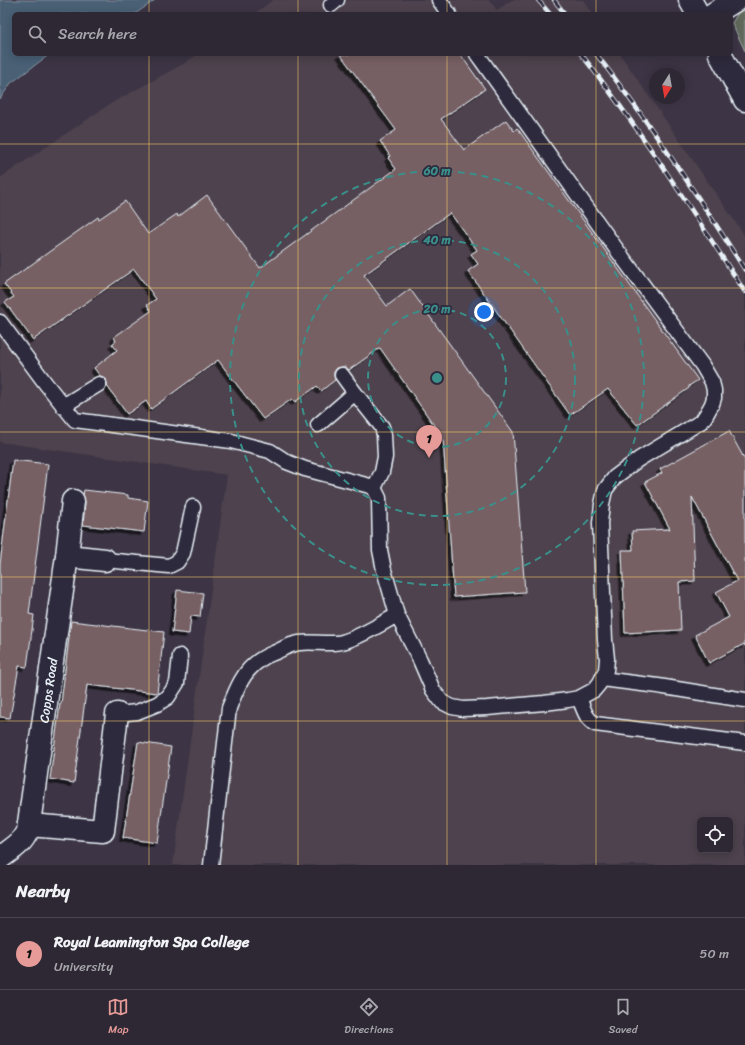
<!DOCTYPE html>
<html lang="en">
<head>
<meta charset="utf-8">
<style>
  :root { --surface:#2e2834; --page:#36303c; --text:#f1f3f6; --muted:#a7a6ac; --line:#49444f; --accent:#e69b98 }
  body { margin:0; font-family:Sriracha,sans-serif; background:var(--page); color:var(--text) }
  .controls { position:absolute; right:12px; bottom:12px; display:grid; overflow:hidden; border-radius:6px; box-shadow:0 2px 10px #0003 }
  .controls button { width:36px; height:36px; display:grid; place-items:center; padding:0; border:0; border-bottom:1px solid var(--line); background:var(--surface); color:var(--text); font:20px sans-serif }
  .compass { position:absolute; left:649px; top:68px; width:36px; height:36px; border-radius:50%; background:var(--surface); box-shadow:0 2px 10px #0003; rotate:191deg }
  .you { position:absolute; left:484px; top:312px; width:14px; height:14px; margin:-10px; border:3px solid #fff; border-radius:50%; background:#1a73e8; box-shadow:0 0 0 6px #1a73e833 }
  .badge { display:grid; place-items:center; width:26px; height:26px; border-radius:50%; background:var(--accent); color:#111; font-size:13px; font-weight:700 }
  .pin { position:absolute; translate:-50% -33px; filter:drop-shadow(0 1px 2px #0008) }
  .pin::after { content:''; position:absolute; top:21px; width:14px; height:12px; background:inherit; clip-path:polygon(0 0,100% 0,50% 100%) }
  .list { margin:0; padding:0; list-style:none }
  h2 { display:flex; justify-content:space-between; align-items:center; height:52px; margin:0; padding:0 16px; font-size:17px }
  h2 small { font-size:13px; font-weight:400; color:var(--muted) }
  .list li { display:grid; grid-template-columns:26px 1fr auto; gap:12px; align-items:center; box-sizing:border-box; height:72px; padding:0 16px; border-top:1px solid var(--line) }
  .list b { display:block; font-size:15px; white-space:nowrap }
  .list p { margin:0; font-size:13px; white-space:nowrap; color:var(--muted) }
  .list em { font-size:13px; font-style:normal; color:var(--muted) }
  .icon { flex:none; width:22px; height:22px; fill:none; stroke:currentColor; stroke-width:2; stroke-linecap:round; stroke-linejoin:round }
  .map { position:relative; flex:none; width:745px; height:865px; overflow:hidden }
  .search { position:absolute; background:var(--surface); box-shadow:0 2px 10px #0003; left:12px; right:12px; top:12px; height:44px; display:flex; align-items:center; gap:10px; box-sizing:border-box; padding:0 14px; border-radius:6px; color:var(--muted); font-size:15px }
  .sheet { height:124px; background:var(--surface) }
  nav { display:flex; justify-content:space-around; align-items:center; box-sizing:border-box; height:56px; border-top:1px solid var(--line); background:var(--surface); font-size:11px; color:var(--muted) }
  nav a { display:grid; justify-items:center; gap:2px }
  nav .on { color:var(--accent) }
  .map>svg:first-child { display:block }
  .built { fill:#4e424e; fill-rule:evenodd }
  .green { fill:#61695c; stroke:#a4adaa }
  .water { fill:#4a6075; stroke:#899aa9 }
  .building { fill:#776164; stroke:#e8f1f8; filter:url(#shadow) }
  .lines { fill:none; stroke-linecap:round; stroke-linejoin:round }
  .lane-casing { stroke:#e8f1f8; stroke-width:17 }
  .street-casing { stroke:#e8f1f8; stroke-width:25 }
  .secondary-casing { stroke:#e8f1f8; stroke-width:25 }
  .lane { stroke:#2f2a3d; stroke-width:14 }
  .street { stroke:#2f2a3d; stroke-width:22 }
  .secondary { stroke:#2f2a3d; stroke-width:22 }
  .rail-casing { stroke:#e8f1f8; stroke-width:4.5 }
  .rail { stroke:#2f2a3d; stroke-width:3; stroke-dasharray:9; stroke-linecap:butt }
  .grid { fill:none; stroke:#ffd166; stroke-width:1; stroke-opacity:0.55 }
  .ring { fill:none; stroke:#3a8f8a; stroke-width:2; stroke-dasharray:7 5 }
  .labels { text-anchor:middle; stroke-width:3.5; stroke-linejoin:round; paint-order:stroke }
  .street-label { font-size:13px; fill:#e8f1f8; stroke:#2f2a3d }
  .centre { fill:#3a8f8a; stroke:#2f2a3d; stroke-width:2 }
  .ring-label { font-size:12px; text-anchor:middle; font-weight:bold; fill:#3a8f8a; stroke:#2f2a3d; stroke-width:3.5; stroke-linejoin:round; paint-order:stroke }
</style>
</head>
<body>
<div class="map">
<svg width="745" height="865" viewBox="0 0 745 865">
  <defs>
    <filter id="shadow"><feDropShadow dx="-3.5" dy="3.5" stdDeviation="0" flood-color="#0009"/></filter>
  </defs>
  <rect width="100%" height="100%" fill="#3d3545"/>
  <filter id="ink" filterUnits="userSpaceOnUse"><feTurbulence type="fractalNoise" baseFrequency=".025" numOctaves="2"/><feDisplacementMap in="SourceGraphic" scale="8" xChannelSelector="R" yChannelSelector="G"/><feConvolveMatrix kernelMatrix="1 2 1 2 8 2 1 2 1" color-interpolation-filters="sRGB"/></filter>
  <g filter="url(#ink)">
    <g class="built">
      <path d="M273,0H489L497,10L512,0H583L593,14H254Z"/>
      <path d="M198,54H620L745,236V865H173L227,475L0,442V178L110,104L183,64ZM700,820H730V850H700Z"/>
    </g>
    <path class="green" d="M745,8V51L732,23L738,13Z"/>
    <path class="water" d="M0,0H155L135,14H14V54H50L11,83L0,99Z"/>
    <g class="building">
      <path d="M340,54H460L485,89L441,119L464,150L506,120L514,131L517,128L698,380L689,386V388L637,425L608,389L570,415L468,271L478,264L471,254L477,250L450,213L364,275L387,306L410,289L513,432L525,592L454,597L443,438L380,348L349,370L345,367H341L337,368L334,372V376L335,380L321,391L317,386L295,402L292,399L263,419L218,360L151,409L146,401L127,414L107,386V383L106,379L103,377L100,376L94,368L117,350L112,344L116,341L114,337L151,311L147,305L156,299L134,269L33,340L5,302L14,297L4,284L98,217L99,219L125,201L148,234L177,214L178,217L207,195L260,268L396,169L388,158L390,156L380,141L396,130Z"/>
      <path d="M729,431L745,460V646L744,644L709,663L695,635L729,617L716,592L737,581L692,497L695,581L679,582L681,630L625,633L622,550H633L632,531L670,529L645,482L662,473L660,469Z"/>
      <path d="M13,460L48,464L29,614L34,615L27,667L19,666L10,718L0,717V564Z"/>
      <path d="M84,490L128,495V498L148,501L144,532L83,525L85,502L83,495Z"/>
      <path d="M177,590L203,593L200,617L191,616L189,634L172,632Z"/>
      <path d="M71,621L164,632L157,693L87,685L74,783L50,779L60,704H61Z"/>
      <path d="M138,742L171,747L157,843L123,838Z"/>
    </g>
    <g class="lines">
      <g class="lane-casing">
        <g id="lane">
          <path d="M439,0L449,14"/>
          <path d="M331,5L337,0"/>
          <path d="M0,322L46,384L75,420L231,441L270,451L287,462L305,469L370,486L374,488L379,498L380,550L384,570L397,615L420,660L433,690L442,702L452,707L463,709L487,708L544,703L568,700L579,698L594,690L599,684L602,679L606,670L607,659L605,640L600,523L602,504L605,490L615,477L639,459L702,421L706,415L712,404L714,398V390L712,382L702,365L617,250L477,54"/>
          <path d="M342,375L355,393L382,427L384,435L385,457L382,472L374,488"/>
          <path d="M63,406L99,384"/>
          <path d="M318,425L355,393"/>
          <path d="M105,560L169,566L177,562L183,553L193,507"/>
          <path d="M602,679L658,686L745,700"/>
          <path d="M579,698C584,709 585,718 595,724L745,743"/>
          <path d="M117,714L137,712L157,704L168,697L177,683L180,656"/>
          <path d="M211,865L229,708C236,690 243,671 260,660C265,656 271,654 276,652C284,648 291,644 299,643C313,641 328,645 342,642C359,638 381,624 397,615"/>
        </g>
      </g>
      <g class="street-casing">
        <g id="street">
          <path d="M713,14L736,0"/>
          <path d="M73,501L67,556L105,560"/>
          <path d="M29,825L103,831L117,714"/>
          <path id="s1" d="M0,858C13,848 21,845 28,830L67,556"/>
        </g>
      </g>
      <g class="secondary-casing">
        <g id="secondary">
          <path d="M690,0L698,14"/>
          <path d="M720,54L745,100"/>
        </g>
      </g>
      <use href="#lane" class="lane"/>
      <use href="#street" class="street"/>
      <use href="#secondary" class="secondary"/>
      <g class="rail-casing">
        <g id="rail">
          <path d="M538,0L550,14"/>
          <path d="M554,0L565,14"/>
          <path d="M581,54C640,129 693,212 745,292"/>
          <path d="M596,54C650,123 698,196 745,270"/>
        </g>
      </g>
      <use href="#rail" class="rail"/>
    </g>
  </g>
  <path class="grid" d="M149,0V14M298,0V14M447,0V14M596,0V14M149,54V865M298,54V865M447,54V865M596,54V865M0,144H745M0,288H745M0,432H745M0,577H745M0,721H745"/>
  <g class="ring">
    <circle cx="437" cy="378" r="69"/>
    <circle cx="437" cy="378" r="138"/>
    <circle cx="437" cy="378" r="207"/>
  </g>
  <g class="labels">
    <g class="street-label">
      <text dy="5" stroke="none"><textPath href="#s1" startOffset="181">Copps Road</textPath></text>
    </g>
  </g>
  <circle cx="437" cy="378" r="6" class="centre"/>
  <g class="ring-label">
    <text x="437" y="175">60 m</text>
    <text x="437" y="244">40 m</text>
    <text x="437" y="313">20 m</text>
  </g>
</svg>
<div class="controls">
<button><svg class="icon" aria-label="locate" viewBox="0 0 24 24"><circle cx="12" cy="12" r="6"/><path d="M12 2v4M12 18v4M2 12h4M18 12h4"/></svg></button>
</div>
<svg class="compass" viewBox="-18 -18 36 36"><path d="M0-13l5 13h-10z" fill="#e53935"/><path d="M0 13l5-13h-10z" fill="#a7a6ac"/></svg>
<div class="you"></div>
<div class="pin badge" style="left:429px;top:458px">1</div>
<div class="search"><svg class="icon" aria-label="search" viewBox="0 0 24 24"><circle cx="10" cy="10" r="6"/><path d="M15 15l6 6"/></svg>Search here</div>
</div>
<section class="sheet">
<h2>Nearby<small></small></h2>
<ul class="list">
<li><span class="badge">1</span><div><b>Royal Leamington Spa College</b><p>University</p></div><em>50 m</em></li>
</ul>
</section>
<nav>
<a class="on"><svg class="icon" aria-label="map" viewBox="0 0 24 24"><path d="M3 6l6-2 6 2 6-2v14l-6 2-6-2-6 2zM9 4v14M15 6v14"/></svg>Map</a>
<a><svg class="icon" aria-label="directions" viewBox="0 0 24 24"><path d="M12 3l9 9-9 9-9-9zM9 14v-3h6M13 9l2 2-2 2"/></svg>Directions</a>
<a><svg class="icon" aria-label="saved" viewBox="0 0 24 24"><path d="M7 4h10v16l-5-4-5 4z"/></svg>Saved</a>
</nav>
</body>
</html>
